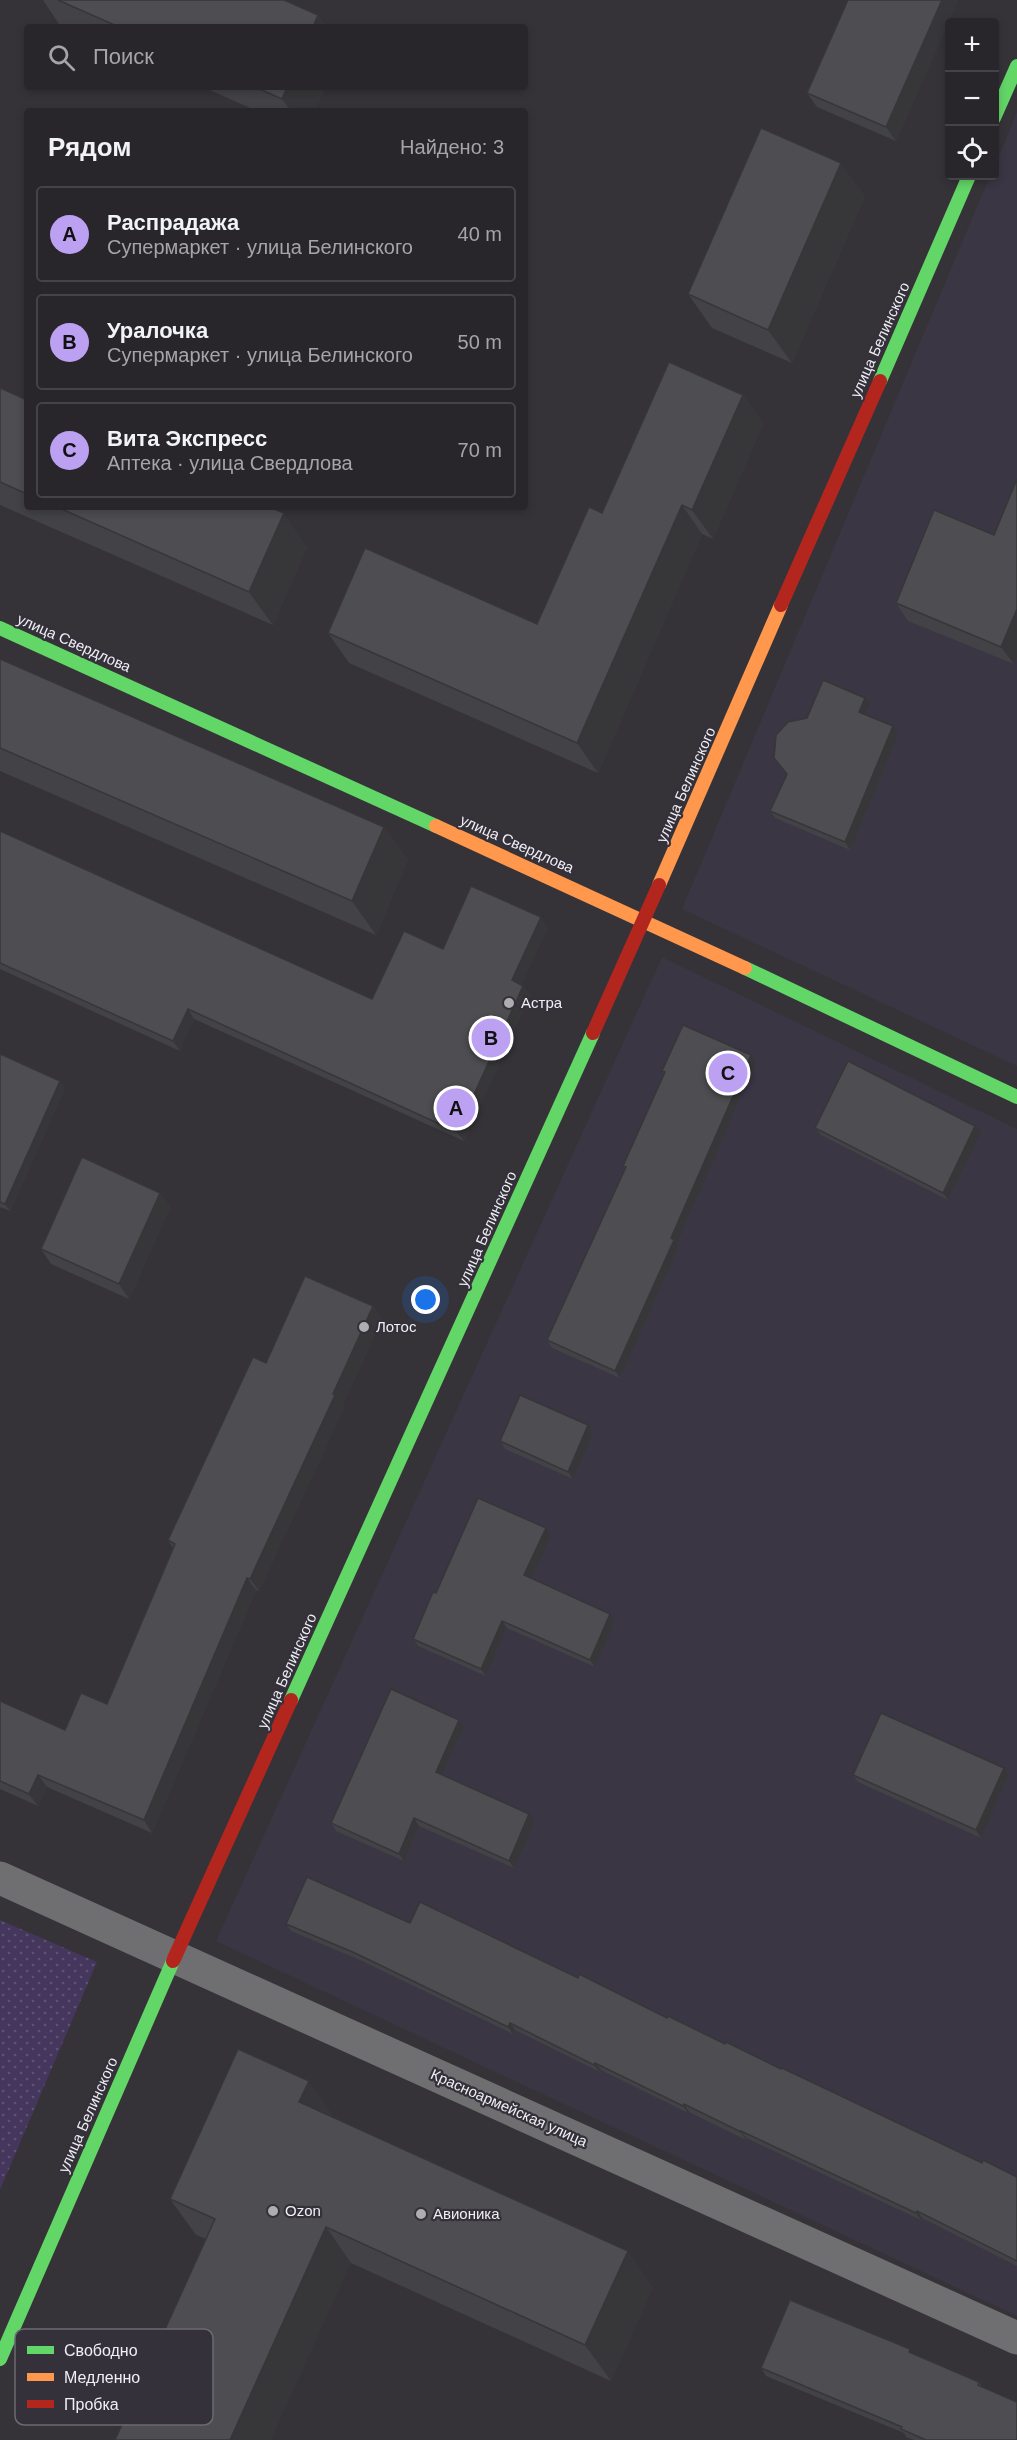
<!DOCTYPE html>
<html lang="ru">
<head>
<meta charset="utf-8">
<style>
  :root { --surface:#28262a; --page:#343236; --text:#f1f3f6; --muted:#a5a5a8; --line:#444347; --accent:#bca0f2 }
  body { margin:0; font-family:Arial,sans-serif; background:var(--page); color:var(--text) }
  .controls { position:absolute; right:18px; top:18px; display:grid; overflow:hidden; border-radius:6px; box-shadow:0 3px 9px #0003 }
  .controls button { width:54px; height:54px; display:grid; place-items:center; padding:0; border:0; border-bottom:2px solid var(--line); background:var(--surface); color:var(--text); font:30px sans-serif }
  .you { position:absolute; left:426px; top:1300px; width:21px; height:21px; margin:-15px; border:4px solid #fff; border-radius:50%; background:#1a73e8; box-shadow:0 0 0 9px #1a73e833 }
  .badge { display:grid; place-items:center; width:39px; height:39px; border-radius:50%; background:var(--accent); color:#111; font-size:20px; font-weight:700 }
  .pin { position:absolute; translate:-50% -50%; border:3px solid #fff; box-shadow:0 2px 6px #0006 }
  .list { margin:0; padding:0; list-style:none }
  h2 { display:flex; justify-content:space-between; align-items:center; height:78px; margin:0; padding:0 24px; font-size:26px }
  h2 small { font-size:20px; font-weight:400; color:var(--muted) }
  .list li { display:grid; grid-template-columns:39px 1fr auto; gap:18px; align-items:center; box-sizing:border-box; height:96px; margin:0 12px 12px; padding:0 12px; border:2px solid var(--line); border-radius:6px }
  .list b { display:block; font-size:22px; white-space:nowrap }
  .list p { margin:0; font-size:20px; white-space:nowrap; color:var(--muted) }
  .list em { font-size:20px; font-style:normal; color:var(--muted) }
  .icon { flex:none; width:33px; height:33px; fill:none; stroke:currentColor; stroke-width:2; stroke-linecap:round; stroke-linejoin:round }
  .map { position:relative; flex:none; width:1017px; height:2440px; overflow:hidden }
  .search { position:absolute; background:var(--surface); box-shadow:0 3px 9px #0003; left:24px; top:24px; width:504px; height:66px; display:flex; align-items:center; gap:15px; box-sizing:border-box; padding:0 21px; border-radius:6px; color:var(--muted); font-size:22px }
  .panel { position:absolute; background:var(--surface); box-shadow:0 3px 9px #0003; left:24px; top:108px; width:504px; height:402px; border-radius:6px }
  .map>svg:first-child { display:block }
  .built { fill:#3a3644 }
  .green { fill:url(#green-dots) }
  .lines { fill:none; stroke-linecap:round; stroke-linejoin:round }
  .street { stroke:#6f6e70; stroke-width:33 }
  .fast { stroke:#63d668; stroke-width:14 }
  .slow { stroke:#ff974d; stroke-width:14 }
  .jam { stroke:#b3261e; stroke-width:14 }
  .wall { fill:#434246 }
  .shaded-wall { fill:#373639 }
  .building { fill:#4e4d51; stroke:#373639; stroke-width:1.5 }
  .poi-dot { fill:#afadb2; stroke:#34313a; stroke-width:2 }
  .labels { text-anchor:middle; stroke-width:4.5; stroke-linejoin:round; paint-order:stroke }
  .street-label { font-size:15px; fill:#f0eff4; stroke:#34313a }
  .poi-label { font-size:15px; fill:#f0eff4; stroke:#34313a; text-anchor:start }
  .key { fill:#34313a; stroke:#6c6a72; stroke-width:1.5 }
  .key-label { font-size:16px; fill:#f0eff4 }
</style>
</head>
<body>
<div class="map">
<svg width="1017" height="2440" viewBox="0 0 1017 2440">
  <defs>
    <pattern id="green-dots" width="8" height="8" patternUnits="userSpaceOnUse" patternTransform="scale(1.5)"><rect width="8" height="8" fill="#44365c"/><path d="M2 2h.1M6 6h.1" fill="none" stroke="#5f5374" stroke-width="1.8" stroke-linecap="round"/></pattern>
  </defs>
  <rect width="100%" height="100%" fill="#353338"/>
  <g class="built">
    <path d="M1017,112V1066L682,909L990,176H994L995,166Z"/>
    <path d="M662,957L1017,1129V2316L216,1941Z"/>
  </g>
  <path class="green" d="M0,1920L97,1962L0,2190Z"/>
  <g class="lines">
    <path class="street" d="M0,1878L1017,2338"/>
    <g class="fast">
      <path d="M994,118L1017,66"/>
      <path d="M880,381L969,176"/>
      <path d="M0,628L436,826"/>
      <path d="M745,968L1017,1097"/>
      <path d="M291,1700L593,1033"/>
      <path d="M0,2359L173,1961"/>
    </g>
    <g class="slow">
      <path d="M436,826L745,968"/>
      <path d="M659,885L781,605"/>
    </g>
    <g class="jam">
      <path d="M781,605L880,381"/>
      <path d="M593,1033L659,885"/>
      <path d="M173,1961L291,1700"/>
    </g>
  </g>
  <g class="wall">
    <path d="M43,0H284L318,15L327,27H67L59,24Z"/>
    <path d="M848,0H958L896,141L817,107L807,93Z"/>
    <path d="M203,87H325L315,111H257Z"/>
    <path d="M865,196L792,363L712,328L688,294Z"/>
    <path d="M0,388L27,400V507H269L307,547L273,625L0,505Z"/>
    <path d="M743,395L763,424L713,539L702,534L598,773L349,663L328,633L537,624L602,513Z"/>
    <path d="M1017,479V657L1014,664L908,621L896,603L994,535Z"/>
    <path d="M0,659L384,827L408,860L376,935L0,771Z"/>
    <path d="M870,705L866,715L899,733L850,850L775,818L770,811L787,774L774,758L807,718Z"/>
    <path d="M0,831L372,999L443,949L548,927L521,985L523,986L530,995L464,1141L194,1019L180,1051L0,969Z"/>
    <path d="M0,1054L60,1081L65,1088L10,1211L0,1207Z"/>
    <path d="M751,1055L756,1062L677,1244L679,1247L620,1378L552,1348L547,1340L625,1169L623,1166L664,1074L662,1071Z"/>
    <path d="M815,1128L981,1133L948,1200L821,1135Z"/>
    <path d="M160,1193L170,1207L129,1299L51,1264L41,1249Z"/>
    <path d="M373,1306L382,1319L343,1405L344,1408L259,1591L256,1590L152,1833L47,1787L38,1806L0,1789V1701L65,1730L107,1704L173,1548L168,1540L266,1363Z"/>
    <path d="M593,1433L573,1479L505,1449L500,1441Z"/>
    <path d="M546,1528L551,1535L531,1579L615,1621L595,1667L507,1628L486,1676L418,1646L413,1639L436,1593Z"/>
    <path d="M464,1727L443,1775L535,1822L514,1868L419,1826L404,1861L336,1831L331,1823Z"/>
    <path d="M1004,1768L1009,1775L981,1838L858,1782L853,1775Z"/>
    <path d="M410,1923L578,1978L781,2069L982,2163L1017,2177V2266L922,2218L921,2220L746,2138V2140L689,2112L688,2113L601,2070L600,2072L515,2030L513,2034L360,1960L291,1931L286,1924Z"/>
    <path d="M334,2117V2118L653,2287L611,2381L351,2263L206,2239L196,2235L170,2199Z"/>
    <path d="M913,2354L979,2382L1017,2440H914L906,2437L904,2433L766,2376L761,2368Z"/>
  </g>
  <g class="shaded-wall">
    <path d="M942,0H958L896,141L886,127Z"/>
    <path d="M318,15L327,27H313Z"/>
    <path d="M287,87H325L315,111H291L282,99Z"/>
    <path d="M841,163L865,196L792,363L768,330Z"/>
    <path d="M743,395L763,424L713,539L692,510Z"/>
    <path d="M682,505L702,534L598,773L577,743Z"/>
    <path d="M284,513L307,547L273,625L249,592Z"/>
    <path d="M1017,609V657L1014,664L1001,647Z"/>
    <path d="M865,698L870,705L864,719L859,712Z"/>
    <path d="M893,726L899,733L850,850L845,842Z"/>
    <path d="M384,827L408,860L376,935L352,901Z"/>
    <path d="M541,917L548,927L519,990L512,980Z"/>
    <path d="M523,986L530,995L464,1141L457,1132Z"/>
    <path d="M188,1009L194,1019L180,1051L173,1041Z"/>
    <path d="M751,1055L756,1062L677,1244L679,1247L620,1378L615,1371L671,1238Z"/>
    <path d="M60,1081L65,1088L10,1211L5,1204Z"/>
    <path d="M975,1126L981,1133L948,1200L943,1193Z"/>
    <path d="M160,1193L170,1207L129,1299L119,1284Z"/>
    <path d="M373,1306L382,1319L343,1405L344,1408L259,1591L250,1579Z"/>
    <path d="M588,1425L593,1433L573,1479L568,1472Z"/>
    <path d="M546,1528L551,1535L530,1583L524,1575Z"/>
    <path d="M247,1578L256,1590L152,1833L144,1820Z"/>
    <path d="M610,1614L615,1621L595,1667L590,1660Z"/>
    <path d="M502,1621L507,1628L486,1676L481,1669Z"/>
    <path d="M459,1720L464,1727L441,1779L436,1772Z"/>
    <path d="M1004,1768L1009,1775L981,1838L976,1830Z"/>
    <path d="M38,1775L47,1787L38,1806L29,1794Z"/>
    <path d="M529,1814L535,1822L514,1868L509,1861Z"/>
    <path d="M414,1818L419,1826L404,1861L399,1854Z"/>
    <path d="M510,2023L515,2030L513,2034L508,2027Z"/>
    <path d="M595,2063L601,2070L600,2072L594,2065Z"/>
    <path d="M309,2081L334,2117L325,2139L299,2102Z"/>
    <path d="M684,2104L689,2112L688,2113L683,2106Z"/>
    <path d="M741,2131L746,2138V2140L741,2132Z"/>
    <path d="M917,2211L922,2218L921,2220L916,2213Z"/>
    <path d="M326,2227L351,2263L271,2440H230Z"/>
    <path d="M628,2251L653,2287L611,2381L585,2345Z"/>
  </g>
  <g class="building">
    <path d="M58,0H284L318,15L313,27H119Z"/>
    <path d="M848,0H942L886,127L807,93Z"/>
    <path d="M255,87H287L282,99Z"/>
    <path d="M761,128L841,163L768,330L688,294Z"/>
    <path d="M669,362L743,395L692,510L682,505L577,743L328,633L365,548L537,624L589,507L602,513Z"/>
    <path d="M0,388L27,400V494L0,482Z"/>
    <path d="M1017,479V609L1001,647L896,603L934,510L994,535Z"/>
    <path d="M57,507H269L284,513L249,592Z"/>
    <path d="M0,659L384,827L352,901L0,748Z"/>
    <path d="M823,680L865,698L859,712L893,726L845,842L770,811L787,774L774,758L776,735L788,722L807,718Z"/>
    <path d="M0,831L372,999L404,931L443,949L471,886L541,917L512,980L523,986L457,1132L188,1009L173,1041L0,963Z"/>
    <path d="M683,1025L751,1055L671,1238L674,1240L615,1371L547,1340L626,1167L623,1166L665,1072L662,1071Z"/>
    <path d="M0,1054L60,1081L5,1204L0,1202Z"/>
    <path d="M848,1061L975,1126L943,1193L815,1128Z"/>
    <path d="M82,1157L160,1193L119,1284L41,1249Z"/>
    <path d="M305,1276L373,1306L333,1394L335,1395L250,1579L247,1578L144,1820L38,1775L29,1794L0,1781V1701L65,1730L81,1693L107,1704L175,1544L168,1540L253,1357L266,1363Z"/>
    <path d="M520,1395L588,1425L568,1472L500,1441Z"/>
    <path d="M478,1498L546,1528L524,1575L610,1614L590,1660L502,1621L481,1669L413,1639L433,1592L436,1593Z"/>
    <path d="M391,1689L459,1720L436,1772L529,1814L509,1861L414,1818L399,1854L331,1823Z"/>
    <path d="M881,1713L1004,1768L976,1830L853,1775Z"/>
    <path d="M307,1877L410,1923L420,1902L578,1978L579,1974L667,2018L668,2016L725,2044L726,2042L781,2069L782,2068L982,2163L983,2160L1017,2177V2261L917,2211L916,2213L741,2131V2132L684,2104L683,2106L595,2063L594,2065L510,2023L508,2027L355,1953L286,1924Z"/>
    <path d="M238,2049L309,2081L299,2102L628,2251L585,2345L326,2227L230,2440H115L215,2219L170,2199Z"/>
    <path d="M790,2300L910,2349L909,2352L979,2382L978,2385L1017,2402V2440H926L901,2429L902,2427L761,2368Z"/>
  </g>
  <g class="poi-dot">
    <circle cx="509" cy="1003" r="6"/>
    <circle cx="364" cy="1327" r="6"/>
    <circle cx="273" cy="2211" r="6"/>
    <circle cx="421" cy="2214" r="6"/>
  </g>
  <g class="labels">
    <g class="street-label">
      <text transform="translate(880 340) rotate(-66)" y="5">улица Белинского</text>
      <text transform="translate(74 643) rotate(24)" y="5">улица Свердлова</text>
      <text transform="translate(686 785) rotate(-66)" y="5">улица Белинского</text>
      <text transform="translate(517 844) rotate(24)" y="5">улица Свердлова</text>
      <text transform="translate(487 1229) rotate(-66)" y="5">улица Белинского</text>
      <text transform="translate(287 1671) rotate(-66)" y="5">улица Белинского</text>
      <text transform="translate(509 2108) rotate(24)" y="5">Красноармейская улица</text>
      <text transform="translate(88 2115) rotate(-66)" y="5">улица Белинского</text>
    </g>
    <g class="poi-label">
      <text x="521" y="1008">Астра</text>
      <text x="376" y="1332">Лотос</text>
      <text x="285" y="2216">Ozon</text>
      <text x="433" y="2219">Авионика</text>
    </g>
  </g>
  <rect x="15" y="2329" width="198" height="96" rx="9" class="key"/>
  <rect x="27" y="2346" width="27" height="8" fill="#63d668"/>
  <rect x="27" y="2373" width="27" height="8" fill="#ff974d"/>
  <rect x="27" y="2400" width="27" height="8" fill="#b3261e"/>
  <g class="key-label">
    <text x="64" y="2356">Свободно</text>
    <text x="64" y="2383">Медленно</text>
    <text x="64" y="2410">Пробка</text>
  </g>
</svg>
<div class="controls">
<button>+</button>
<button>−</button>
<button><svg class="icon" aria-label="locate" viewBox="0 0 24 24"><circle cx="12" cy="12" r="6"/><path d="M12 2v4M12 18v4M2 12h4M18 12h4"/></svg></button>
</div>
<div class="you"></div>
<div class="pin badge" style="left:456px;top:1108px">A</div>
<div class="pin badge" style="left:491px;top:1038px">B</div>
<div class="pin badge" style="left:728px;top:1073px">C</div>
<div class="search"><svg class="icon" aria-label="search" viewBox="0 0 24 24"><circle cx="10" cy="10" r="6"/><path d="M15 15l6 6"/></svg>Поиск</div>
<section class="panel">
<h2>Рядом<small>Найдено: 3</small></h2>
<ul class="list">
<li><span class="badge">A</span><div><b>Распрадажа</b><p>Супермаркет · улица Белинского</p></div><em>40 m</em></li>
<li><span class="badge">B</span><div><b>Уралочка</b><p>Супермаркет · улица Белинского</p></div><em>50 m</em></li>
<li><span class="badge">C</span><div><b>Вита Экспресс</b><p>Аптека · улица Свердлова</p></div><em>70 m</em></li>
</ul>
</section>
</div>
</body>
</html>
